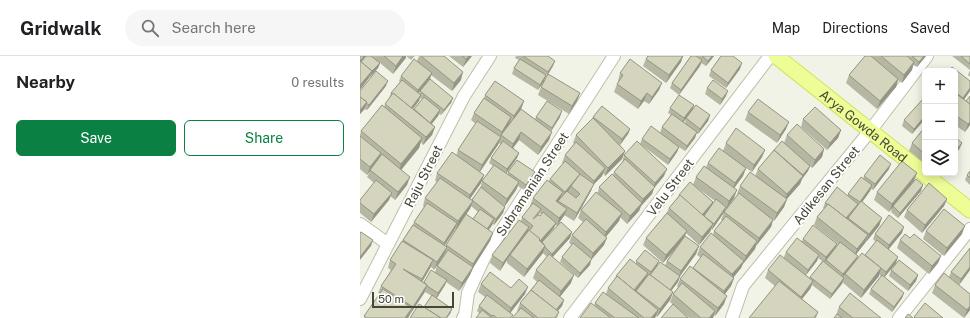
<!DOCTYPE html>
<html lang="en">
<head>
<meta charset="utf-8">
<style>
  :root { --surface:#fff; --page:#f6f6f6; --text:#202124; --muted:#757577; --line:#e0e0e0; --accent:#0b8043 }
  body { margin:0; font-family:"Public Sans",sans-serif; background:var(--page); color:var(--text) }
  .controls { position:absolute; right:12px; top:12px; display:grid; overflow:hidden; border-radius:6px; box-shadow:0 2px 10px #0003 }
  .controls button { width:36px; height:36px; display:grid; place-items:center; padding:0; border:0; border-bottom:1px solid var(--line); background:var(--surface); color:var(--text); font:20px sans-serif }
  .scale { position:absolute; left:12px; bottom:10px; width:82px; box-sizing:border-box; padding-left:4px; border:2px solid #454636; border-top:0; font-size:11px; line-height:14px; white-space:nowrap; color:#454636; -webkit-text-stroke:3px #fff; paint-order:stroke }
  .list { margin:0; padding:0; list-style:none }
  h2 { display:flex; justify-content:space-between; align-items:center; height:52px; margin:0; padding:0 16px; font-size:17px }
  h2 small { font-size:13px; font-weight:400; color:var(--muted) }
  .actions { display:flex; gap:8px; padding:12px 16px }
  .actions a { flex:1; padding:9px 0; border:1px solid var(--accent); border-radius:6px; text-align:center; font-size:14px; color:var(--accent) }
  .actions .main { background:var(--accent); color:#fff }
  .icon { flex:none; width:22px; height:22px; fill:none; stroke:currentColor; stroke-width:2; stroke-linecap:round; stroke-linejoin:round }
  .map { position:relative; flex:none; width:610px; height:262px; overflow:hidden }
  header { display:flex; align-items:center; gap:24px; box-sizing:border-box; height:56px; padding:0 20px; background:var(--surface); border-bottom:1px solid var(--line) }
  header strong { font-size:19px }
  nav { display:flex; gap:22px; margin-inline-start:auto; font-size:14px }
  .search { width:280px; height:36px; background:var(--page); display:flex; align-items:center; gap:10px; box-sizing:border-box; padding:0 14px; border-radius:22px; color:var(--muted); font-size:15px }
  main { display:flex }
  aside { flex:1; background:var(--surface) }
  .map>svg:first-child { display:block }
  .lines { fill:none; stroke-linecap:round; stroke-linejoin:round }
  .minor-casing { stroke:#bdbfa9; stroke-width:14 }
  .major-casing { stroke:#d3e365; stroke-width:17 }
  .minor { stroke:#fff; stroke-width:12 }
  .major { stroke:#eefd96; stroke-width:15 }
  .wall { fill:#b6b7a2; fill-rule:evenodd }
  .shaded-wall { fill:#949584 }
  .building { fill:#d4d5bc; stroke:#949584 }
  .labels { text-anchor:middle; stroke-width:4; stroke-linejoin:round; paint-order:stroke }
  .street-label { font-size:13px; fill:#454636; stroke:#fff }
</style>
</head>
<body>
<header>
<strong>Gridwalk</strong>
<div class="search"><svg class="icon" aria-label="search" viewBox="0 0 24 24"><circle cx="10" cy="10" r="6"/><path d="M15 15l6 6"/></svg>Search here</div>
<nav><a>Map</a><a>Directions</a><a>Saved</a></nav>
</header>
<main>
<aside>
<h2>Nearby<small>0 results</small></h2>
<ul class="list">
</ul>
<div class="actions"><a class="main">Save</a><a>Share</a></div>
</aside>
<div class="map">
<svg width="610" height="262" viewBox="0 0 610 262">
  <rect width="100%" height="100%" fill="#f2f3e7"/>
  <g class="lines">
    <g class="minor-casing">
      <g id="minor">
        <path d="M0,168L28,188"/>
        <path d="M0,243L104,40L130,0"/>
        <path d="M103,262L105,259L108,237L124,202L254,0"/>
        <path d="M210,262L410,0"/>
        <path d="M372,262L383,230L510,75L567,0"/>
        <path d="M539,262L610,173"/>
      </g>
    </g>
    <g class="major-casing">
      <g id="major">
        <path id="s1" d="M416,0L610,154"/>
      </g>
    </g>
    <use href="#minor" class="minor"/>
    <use href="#major" class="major"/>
  </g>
  <g class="wall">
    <path d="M6,0H55L51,4L46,0L33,18L20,7L18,12L10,21V20L9,22Z"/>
    <path d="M59,0H84L101,24L92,35L71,19L58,37L59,38L60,35L93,42L91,47L81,59L79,58L78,60L72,68L75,71L72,79L63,89L61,86L59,92L41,113L47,129L35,144L30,140L29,144L11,166L0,157V144L14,127L7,121L10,115L7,119L0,113V79L1,75L24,51L25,48L29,42L31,37L40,26L39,25L41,20L57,5ZM60,42L62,43L54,54L53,53L59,45Z"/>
    <path d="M89,0H112L103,11Z"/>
    <path d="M156,0H188L193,10L185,21L184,25L178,34L152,18L154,12L159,4L155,2Z"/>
    <path d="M288,0H323L321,6L306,27L283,10L286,3Z"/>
    <path d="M331,0H354L346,10L341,7L340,10L319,39L310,32L312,27Z"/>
    <path d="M505,0H566L557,11L553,9L552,14L542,27L538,24L536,31L517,53L486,27L489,19Z"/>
    <path d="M592,0H610V14Z"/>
    <path d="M380,13L366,32L349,20L351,14Z"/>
    <path d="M610,14V21L608,19Z"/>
    <path d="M595,15L610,25V35L604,43L610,69L605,76L595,69Z"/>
    <path d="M260,17L302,27L299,34L289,48L284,45L278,53L254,36L257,28L259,26L258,25Z"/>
    <path d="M26,30L7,54L4,53L0,58V35Z"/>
    <path d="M181,31L220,37L217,45L209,58L178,39Z"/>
    <path d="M347,32L366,40L360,49L345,38Z"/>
    <path d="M565,36V63L552,78L542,70L544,64L562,44Z"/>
    <path d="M125,39L164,45L161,53L175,63L176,61H200L191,75L189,84L178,99L159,84L153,92L159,97L157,102L146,117L148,118V116L173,122L164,134L158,130L156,134L145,150L143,157L134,169L133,168L129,174L133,177L130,185L113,212L110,219L99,235L86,226L85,229L77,242L92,253L90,258L64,251L72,240L65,236L48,262H4L19,238L18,237L21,230L31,214L28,212L30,204L64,151L63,150L65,142L77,126L75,125L77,117L96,100L98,94L116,68L111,64L114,57L124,42ZM139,87L141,89L131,102L129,107L133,110L122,125L120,134L111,144L110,143L121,127L124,119L120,116ZM111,150L118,156L113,163L106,158ZM95,173H96L86,190L85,189ZM84,198H85L77,210L75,216L64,226H62L71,211L74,214Z"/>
    <path d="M334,49L332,55L323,66L325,67L326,62L350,59L348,65L338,78L336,77L335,82L325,95L319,91L317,96L308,109L280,88L282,83L300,77L302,71L311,59L308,57L310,52Z"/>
    <path d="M388,56L426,73L417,87L385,64Z"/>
    <path d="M233,61L270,73L268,78L260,89L265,95L262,103L245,120L243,117L242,120L233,129L231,135L214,165L204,159L197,170L195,169L194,172L182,186L212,176L210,182L192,201L211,227L200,241L204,244L202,250L198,255L199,256L197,262H152L158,256L157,255L160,247L177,226L173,222L176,214L187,201L183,197L164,221L147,207V204L140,215L130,207L132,199L161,165L162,161L171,150H170L173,142L189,125L190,123L203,108L202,107L205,99L214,88L213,87L216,79L232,64ZM180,157L182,159L180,160L179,159Z"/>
    <path d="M443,63L481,74L478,82L467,94L441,71Z"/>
    <path d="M565,71V106L564,107L549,95L552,87Z"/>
    <path d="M427,79L464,93L462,101L452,112L450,110L448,115L442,123L440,128L427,143L424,151L414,165L413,164L411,171L396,190L395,193L383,208L381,212L373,221L374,222L371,230L365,238L364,248L355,260L354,259L353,262H329L310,246L313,238L318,231L317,230L320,223L333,213L341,202L337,199L340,191L353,179L354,175L362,164H361L364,157L352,174L351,173L350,176L339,189L326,177L325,180L339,190L336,198L320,220L318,226L311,235L313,236L310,244L297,261L296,260L295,262H220L234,250L235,247L246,238L248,232L255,223L256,220L276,207V205L298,209H305L307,205L315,194L303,207L283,189L286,182L306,158L309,152L318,141L319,139L333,129L336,121L346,111L348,107L363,95L366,87L405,94L402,101L392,116L386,112L383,120L374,132V142L366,153L365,155L378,138H377L380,130L395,120L398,113L414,94L424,87ZM336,131L355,145L352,149L353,146Z"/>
    <path d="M264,99L304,120L294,132L292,138L281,150L279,155L267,168L260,161L259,165L246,181L244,189L231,204L230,209L218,222L200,206L202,201L212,189L209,187L212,179L223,166L218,162L221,154L238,136L239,131L253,119L254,116L262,107Z"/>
    <path d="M529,113L513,134L511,133L510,135L502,146L522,162L519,170L506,186L496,198L498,200L496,205L505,199L516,186L513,183L515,178L542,177L528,194L536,207L524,221L544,237L542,242L532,256L509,238L511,233L521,220L519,218V220L501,242L482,226L470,243L452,229L450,233L442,243L458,256L456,262H389L415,230L405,222L408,214L424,201L426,196L442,185L443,183L477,188L475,192L478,188L454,169L457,161L464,153L463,152L465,147L488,140V138L503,123L504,120ZM458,202L462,205L450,222L446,219L457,205Z"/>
    <path d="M610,115V129L605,124L607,119Z"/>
    <path d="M554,125L538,144L563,129L561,135L538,162L531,156L532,151L529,156L514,144L517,136Z"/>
    <path d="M587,143L584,150L562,177L544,161L547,154Z"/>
    <path d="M566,175L602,178L584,200L563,183Z"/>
    <path d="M540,184L581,200L578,207L569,218L537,192Z"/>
    <path d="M610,192V214L599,229L589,221L591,216Z"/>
    <path d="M531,214L558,219L556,225L548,235L529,220Z"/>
    <path d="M121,228L151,232L165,238L150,257L153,259L151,262H116L120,258L117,255L119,250L125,241L118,236Z"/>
    <path d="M575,229L610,254L604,262L572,237Z"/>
    <path d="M479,251L521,262H474L477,259H476Z"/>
  </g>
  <g class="shaded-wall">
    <path d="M4,0H6L0,8V5Z"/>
    <path d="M43,0H46V2L33,18L36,10Z"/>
    <path d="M109,0H112L103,11L106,3Z"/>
    <path d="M323,0L321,6L306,27L309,19Z"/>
    <path d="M352,0H354L346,10L348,5Z"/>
    <path d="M564,0H566L557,11L559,6Z"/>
    <path d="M342,4L340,10L319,39L321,34Z"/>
    <path d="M195,5L193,10L186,22L188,16Z"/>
    <path d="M554,6L552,14L542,27L544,19Z"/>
    <path d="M20,7L18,12L10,21L12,15Z"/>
    <path d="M382,7L380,13L366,32L368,27Z"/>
    <path d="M12,15L9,22L0,34V29Z"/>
    <path d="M103,16L101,24L92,35L94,27Z"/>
    <path d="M72,17L70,23L56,40L58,34Z"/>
    <path d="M186,19L184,25L178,34L180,29Z"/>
    <path d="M538,23L536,31L517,53L520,45Z"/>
    <path d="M28,25L26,30L7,54L9,49Z"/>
    <path d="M302,27L299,34L289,48L292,41Z"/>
    <path d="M610,32V35L601,48L603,42Z"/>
    <path d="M368,35L366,40L360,49L362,43Z"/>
    <path d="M220,37L217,45L209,58L212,50Z"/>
    <path d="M287,37L284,45L278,53L281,45Z"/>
    <path d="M61,39L59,45L48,58L50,53Z"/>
    <path d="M93,42L91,47L81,59L84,54Z"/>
    <path d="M164,45L161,53L151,68L154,60Z"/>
    <path d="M7,46L4,54L0,58V54Z"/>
    <path d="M334,49L332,55L322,68L324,62Z"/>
    <path d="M80,54L78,60L68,72L70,67Z"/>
    <path d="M202,55L200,61L190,77L192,72Z"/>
    <path d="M350,59L348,65L338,78L340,73Z"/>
    <path d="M565,60V63L552,78L554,73Z"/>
    <path d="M151,61L149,69L139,83L142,76Z"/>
    <path d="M429,66L426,73L417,87L420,79Z"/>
    <path d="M610,66V69L605,76L608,68Z"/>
    <path d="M75,71L72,79L63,89L66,81Z"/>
    <path d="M270,73L268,78L260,89L262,83Z"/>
    <path d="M481,74L478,82L467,94L470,87Z"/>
    <path d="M161,76L159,84L150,96L153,88Z"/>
    <path d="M192,76L189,84L178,99L181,91Z"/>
    <path d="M337,76L335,82L325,95L327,90Z"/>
    <path d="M141,81L138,89L119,117L122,109Z"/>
    <path d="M62,82L59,92L38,118L41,108Z"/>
    <path d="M602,87L600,92L595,99V95Z"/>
    <path d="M319,91L317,96L308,109L310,103Z"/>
    <path d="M464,93L462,101L452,112L455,104Z"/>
    <path d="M405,94L402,101L392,116L394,109Z"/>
    <path d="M265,95L262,103L245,120L248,112Z"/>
    <path d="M21,97L18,105L7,119L10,111Z"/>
    <path d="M159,97L157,102L145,119L147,113Z"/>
    <path d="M531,108L529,113L513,134L515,128Z"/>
    <path d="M450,110L448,115L442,123L440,128L424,146L427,138Z"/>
    <path d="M245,112L242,120L233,129L231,135L214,165L217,157L231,132L234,125Z"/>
    <path d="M386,112L383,120L372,135L375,127Z"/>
    <path d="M307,113L304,120L294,132L292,138L281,150L279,155L267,168L270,160L281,148L283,143L292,133L295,127Z"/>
    <path d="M175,116L173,122L164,134L166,129Z"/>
    <path d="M557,117L554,125L529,156L532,148Z"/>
    <path d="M220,118L211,130L209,134L203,141L205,136Z"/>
    <path d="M124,119L121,127L107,147L110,139Z"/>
    <path d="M50,121L47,129L35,144L38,136Z"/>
    <path d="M159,126L156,134L144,151L147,143Z"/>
    <path d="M512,129L510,135L498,152L500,146Z"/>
    <path d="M563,129L561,135L538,162L540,157Z"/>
    <path d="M377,134L374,142L366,153L369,145Z"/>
    <path d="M203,136L200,143L198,145V147L196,145Z"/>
    <path d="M32,137L29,144L11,166L14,158Z"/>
    <path d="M427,143L424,151L414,165L417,157Z"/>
    <path d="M587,143L584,150L562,177L565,169Z"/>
    <path d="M113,145L110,153L96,173L98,165Z"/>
    <path d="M353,146L351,152L340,164L342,159Z"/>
    <path d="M498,148L496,153L488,162V164L486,163Z"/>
    <path d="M145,151L143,157L134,169L136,163Z"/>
    <path d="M366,151L364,156L352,174L354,168Z"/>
    <path d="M207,153L204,160L197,170L199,162Z"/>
    <path d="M262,157L259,165L243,184L246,176Z"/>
    <path d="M522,162L519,170L506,186L509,178Z"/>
    <path d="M134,163L132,169L125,179L127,174Z"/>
    <path d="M413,164L411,171L396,190L399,182Z"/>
    <path d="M97,167L94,175L81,194L84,187Z"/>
    <path d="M196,167L194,172L178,191L180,185Z"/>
    <path d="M353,168L350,176L339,189L342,181Z"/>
    <path d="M605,170L602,178L584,200L587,192Z"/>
    <path d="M169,171L167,179L150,199L147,204L140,215L143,207Z"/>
    <path d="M544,171L542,177L527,195L529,189Z"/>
    <path d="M327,175L324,182L303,207L306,199Z"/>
    <path d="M212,176L210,182L190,204L192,198Z"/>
    <path d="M133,177L130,185L113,212L110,219L99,235L102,227L111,215L113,208Z"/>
    <path d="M508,179L505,187L494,201L497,193Z"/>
    <path d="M247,182L244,189L231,204L230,209L218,222L220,217L231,204L233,197Z"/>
    <path d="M13,184L11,190L0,204V201Z"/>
    <path d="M397,185L395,193L383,208L386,200Z"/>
    <path d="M477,188L475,193L464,207L466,201Z"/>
    <path d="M185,190L183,197L164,221L167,213Z"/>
    <path d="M339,190L336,198L320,220L318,226L308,239L310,234L318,222L321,215Z"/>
    <path d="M87,191L84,199L74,214L77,206Z"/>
    <path d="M459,199L457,205L446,219L448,214Z"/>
    <path d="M498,200L496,205L481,223L483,218Z"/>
    <path d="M581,200L578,207L569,218L572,210Z"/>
    <path d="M538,201L536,207L524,222L526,216Z"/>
    <path d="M73,204L70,212L59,231L62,223Z"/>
    <path d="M299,205L297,210L289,222L291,216Z"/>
    <path d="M384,205L381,212L370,226L372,218Z"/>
    <path d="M610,211V214L599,229L601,223Z"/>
    <path d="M521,212L519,220L501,242L504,234Z"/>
    <path d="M288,217L286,223L272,240L274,235Z"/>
    <path d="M214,219L211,227L198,243L201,235Z"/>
    <path d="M558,219L556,225L548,235L550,229Z"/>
    <path d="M374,222L371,230L361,243L364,235Z"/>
    <path d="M484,222L482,228L470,243L472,238Z"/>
    <path d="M87,224L85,229L76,243L78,237Z"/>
    <path d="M453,225L450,233L438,248L441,241Z"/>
    <path d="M67,229L64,237L50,258L53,251Z"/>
    <path d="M168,231L165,238L148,260L151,252Z"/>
    <path d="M313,236L310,244L297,261L300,253Z"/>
    <path d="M544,237L542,242L532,256L534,251Z"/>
    <path d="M367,240L364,248L355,260L358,252Z"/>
    <path d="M204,244L202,250L194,259L196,254Z"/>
    <path d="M610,250V254L604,262L607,254Z"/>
    <path d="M52,252L49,260L48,262H45Z"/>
    <path d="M92,253L90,258L87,262H86Z"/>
    <path d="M298,254L295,262H291Z"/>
    <path d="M355,255L353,262H349Z"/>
  </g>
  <g class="building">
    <path d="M0,0H4L0,5Z"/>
    <path d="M6,0H11L20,7L12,15L1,6Z"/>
    <path d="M24,0H43L36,10Z"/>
    <path d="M61,0H84L103,16L94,27Z"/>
    <path d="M102,0H109L106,3Z"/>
    <path d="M163,0H188L195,5L188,16Z"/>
    <path d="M288,0H323L309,19L286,3Z"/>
    <path d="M331,0H336L342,4L321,34L312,27Z"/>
    <path d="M342,0H352L348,5Z"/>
    <path d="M361,0H373L382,7L368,27L351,14Z"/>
    <path d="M505,0H511L538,23L520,45L489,19Z"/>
    <path d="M521,0H547L554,6L544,19Z"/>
    <path d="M552,0H564L559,6Z"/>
    <path d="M601,0H610V8Z"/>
    <path d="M54,3L72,17L58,34L41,20Z"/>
    <path d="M160,3L186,19L180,29L154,12Z"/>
    <path d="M270,3L302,27L292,41L287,37L281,45L257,28L263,19L260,17Z"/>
    <path d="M0,5L12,15L0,29Z"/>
    <path d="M592,11L610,25V32L603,42L595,36V15H589Z"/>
    <path d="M16,15L28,25L9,49L6,47L7,46L0,41V35Z"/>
    <path d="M188,18L220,37L212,50L181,31Z"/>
    <path d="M70,23L93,42L84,54L60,35Z"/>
    <path d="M42,24L61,39L51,52L33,37L32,38L31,37Z"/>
    <path d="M353,24L368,35L362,43L347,32Z"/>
    <path d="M135,25L164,45L154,60L125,39Z"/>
    <path d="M33,37L75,71L66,81L25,48Z"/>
    <path d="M595,37L610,48V66L608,68L595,59Z"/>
    <path d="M319,39L334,49L324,62L310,52Z"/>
    <path d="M610,40V48L606,45Z"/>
    <path d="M0,41L7,46L0,54Z"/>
    <path d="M64,41L80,54L70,67L54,53Z"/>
    <path d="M124,42L151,61L142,76L114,57Z"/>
    <path d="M398,43L429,66L420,79L388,56Z"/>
    <path d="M563,43L565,45V60L554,73L544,64Z"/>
    <path d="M187,45L202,55L192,72L176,61Z"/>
    <path d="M22,49L62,82L41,108L1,75Z"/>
    <path d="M336,49L350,59L340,73L326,62Z"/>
    <path d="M242,50L270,73L262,83L233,61Z"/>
    <path d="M455,51L481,74L470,87L443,63Z"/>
    <path d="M161,53L192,76L181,91L161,76L153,88L141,79Z"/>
    <path d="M312,58L337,76L327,90L302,71Z"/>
    <path d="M233,62L265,95L248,112L216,79Z"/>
    <path d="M117,65L141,81L122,109L98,94Z"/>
    <path d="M437,68L464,93L455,104L427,79Z"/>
    <path d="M291,70L319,91L310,103L282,83Z"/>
    <path d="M565,71V98L552,87Z"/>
    <path d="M376,72L405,94L394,109L366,87Z"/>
    <path d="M0,80L21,97L10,111L0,103Z"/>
    <path d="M595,81L602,87L595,95Z"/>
    <path d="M143,85L159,97L147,113L131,102Z"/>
    <path d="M277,85L307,113L295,127L264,99Z"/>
    <path d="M422,85L450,110L443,119L414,94Z"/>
    <path d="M216,86L245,112L234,125L205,99Z"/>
    <path d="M359,92L386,112L375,127L348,107Z"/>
    <path d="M414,94L443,120L427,138L398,113Z"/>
    <path d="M92,96L124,119L110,139L77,117Z"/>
    <path d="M22,98L50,121L38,136L10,114Z"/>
    <path d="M520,99L531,108L515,128L504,120Z"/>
    <path d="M265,103L295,131L283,143L254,116Z"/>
    <path d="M157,104L175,116L166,129L148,116Z"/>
    <path d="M205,105L220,118L205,136L190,123Z"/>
    <path d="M542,105L557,117L532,148L517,136Z"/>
    <path d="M134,109L159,126L147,143L122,125Z"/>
    <path d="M344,110L377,134L369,145L336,121Z"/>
    <path d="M610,115V122L607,119Z"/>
    <path d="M390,116L427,143L417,157L380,130Z"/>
    <path d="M220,118L234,128L217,157L198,145L207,135L216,142L220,138L211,130Z"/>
    <path d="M252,118L282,147L270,160L239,131Z"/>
    <path d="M501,121L512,129L500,146L488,138Z"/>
    <path d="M80,122L113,145L98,165L65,142Z"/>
    <path d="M556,123L563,129L540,157L533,150Z"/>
    <path d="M16,124L32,137L14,158L0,147V144Z"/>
    <path d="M187,124L203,136L196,145L207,153L199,162L173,142Z"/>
    <path d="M330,126L353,146L342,159L319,139Z"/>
    <path d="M569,127L587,143L565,169L547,154Z"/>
    <path d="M121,131L145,151L136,163L112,144Z"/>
    <path d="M477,131L498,148L486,162L468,148H467L465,147Z"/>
    <path d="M236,136L262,157L246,176L221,154Z"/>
    <path d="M379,137L413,164L399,182L364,156Z"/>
    <path d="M320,139L353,168L342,181L309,152Z"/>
    <path d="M356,143L366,151L354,168L344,160Z"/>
    <path d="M501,145L522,162L509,178L488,162Z"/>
    <path d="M67,147L97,167L84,187L54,166Z"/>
    <path d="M173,147L181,153L173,163L178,159L180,160L183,156L196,167L180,185L179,184L180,183L169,175L173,170L162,161Z"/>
    <path d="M468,148L508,179L497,193L457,161Z"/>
    <path d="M120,153L134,163L127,173L113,163Z"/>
    <path d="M584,153L605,170L587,192L566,175Z"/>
    <path d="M307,157L327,175L306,199L286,182Z"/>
    <path d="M106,158L133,177L113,208L86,189Z"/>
    <path d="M529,159L544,171L529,189L515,178Z"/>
    <path d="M366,160L397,185L386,200L354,175Z"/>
    <path d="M226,163L247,182L233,197L212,179Z"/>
    <path d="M159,164L169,171L143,207L132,199Z"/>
    <path d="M201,166L212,176L192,198L185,191V190L182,186Z"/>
    <path d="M53,169L87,191L77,206L43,184Z"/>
    <path d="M453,169L477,188L466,201L443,183Z"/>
    <path d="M169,174L180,183L179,184L185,190L167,213L150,199Z"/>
    <path d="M1,176L13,184L0,201V177Z"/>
    <path d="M351,177L384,205L372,218L340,191Z"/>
    <path d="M545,178L550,182L554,178L581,200L572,210L540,184Z"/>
    <path d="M325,180L339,190L321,215L307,205Z"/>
    <path d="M437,182L459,199L448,214L426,196Z"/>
    <path d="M517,184L538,201L526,216L505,199Z"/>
    <path d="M42,185L73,204L62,223L43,213L67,229L53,251L21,230L36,208L30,204Z"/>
    <path d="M480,186L498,200L483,218L466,204Z"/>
    <path d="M213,187L232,203L220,217L202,201Z"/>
    <path d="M610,192V211L601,223L591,216Z"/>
    <path d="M88,194L113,211L102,227L77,210Z"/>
    <path d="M285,194L299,205L291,216L276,205Z"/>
    <path d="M502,197L521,212L504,234L485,218Z"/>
    <path d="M189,198L214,219L201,235L176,214Z"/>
    <path d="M343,198L374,222L364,235L333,212Z"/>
    <path d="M420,199L453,225L441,241L408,214Z"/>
    <path d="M270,203L288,217L274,234L257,220V221L256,220Z"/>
    <path d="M539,204L558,219L550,229L531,214Z"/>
    <path d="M463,205L484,222L472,238L450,221Z"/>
    <path d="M300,206L320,220L310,234L290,219Z"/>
    <path d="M330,210L367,240L358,252L320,223Z"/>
    <path d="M71,214L87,224L78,237L67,230V229L64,226Z"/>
    <path d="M130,216L151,232L159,223L168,231L151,252L121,228Z"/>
    <path d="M584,217L610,238V250L607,254L575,229Z"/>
    <path d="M289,218L313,236L300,253L276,235Z"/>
    <path d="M522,219L544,237L534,251L511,233Z"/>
    <path d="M257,220L298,254L291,262H284L248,232Z"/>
    <path d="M179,224L204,244L196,254L171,234Z"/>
    <path d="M419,225L458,256L454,262H389Z"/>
    <path d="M322,227L355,255L349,262H341L313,238Z"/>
    <path d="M23,233L52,252L45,262H7L4,260Z"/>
    <path d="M171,234L199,256L195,262H178L160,247Z"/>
    <path d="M243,236L279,262H255L235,247Z"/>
    <path d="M490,237L521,262H493L479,251Z"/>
    <path d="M72,239L92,253L86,262H81L64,251Z"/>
    <path d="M127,239L153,259L150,262H137L133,259L132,260L119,250Z"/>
    <path d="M231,247L251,262H220Z"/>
    <path d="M565,247L583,262H555L554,261Z"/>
    <path d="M59,248L81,262H50Z"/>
    <path d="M313,248L328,262H301Z"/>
    <path d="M161,252L174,262H152Z"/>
    <path d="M122,254L132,262H116Z"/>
    <path d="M477,258L482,262H474Z"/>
    <path d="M548,258L553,262H545Z"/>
  </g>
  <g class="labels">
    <g class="street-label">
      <text dy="5" stroke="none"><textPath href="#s1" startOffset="112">Arya Gowda Road</textPath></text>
      <text transform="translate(63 120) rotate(-63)" y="5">Raju Street</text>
      <text transform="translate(172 128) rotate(-57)" y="5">Subramanian Street</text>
      <text transform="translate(466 129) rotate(-51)" y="5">Adikesan Street</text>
      <text transform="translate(310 131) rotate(-53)" y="5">Velu Street</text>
    </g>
  </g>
</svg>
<div class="controls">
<button>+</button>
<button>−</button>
<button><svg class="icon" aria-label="layers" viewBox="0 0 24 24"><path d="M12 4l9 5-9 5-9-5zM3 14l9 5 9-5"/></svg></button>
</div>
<div class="scale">50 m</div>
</div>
</main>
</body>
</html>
